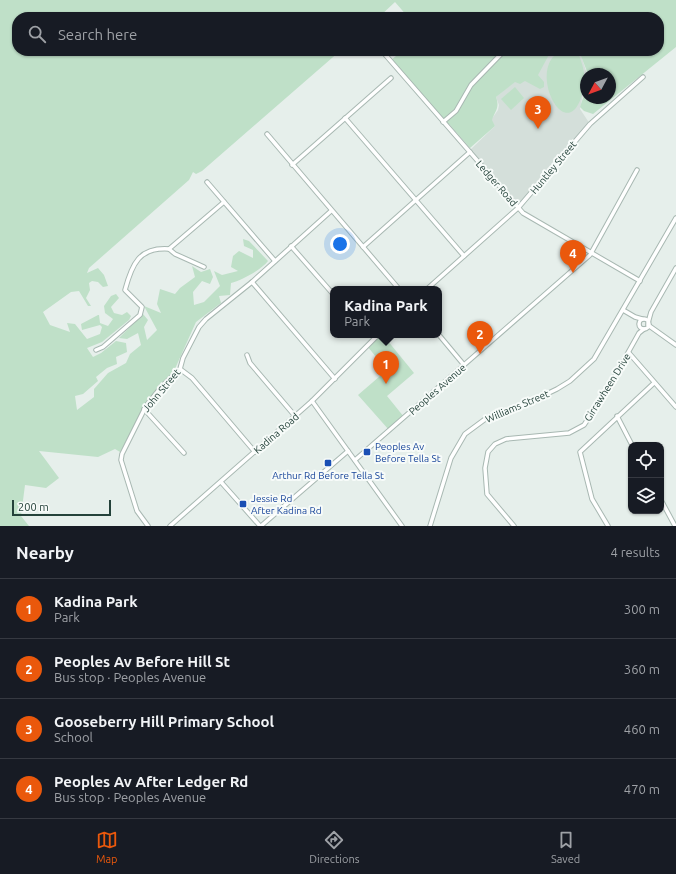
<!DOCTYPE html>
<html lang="en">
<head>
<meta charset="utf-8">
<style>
  :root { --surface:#171b24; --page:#20242c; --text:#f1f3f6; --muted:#9ea1a6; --line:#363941; --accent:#ea580c }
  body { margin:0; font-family:Ubuntu,sans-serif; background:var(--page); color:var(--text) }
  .controls { position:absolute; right:12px; bottom:12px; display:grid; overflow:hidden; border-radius:8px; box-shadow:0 1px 3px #0004 }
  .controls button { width:36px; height:36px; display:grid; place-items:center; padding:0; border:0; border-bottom:1px solid var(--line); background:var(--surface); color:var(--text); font:20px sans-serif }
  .compass { position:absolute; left:580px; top:68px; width:36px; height:36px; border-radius:50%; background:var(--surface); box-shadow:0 1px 3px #0004; rotate:229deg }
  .scale { position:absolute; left:12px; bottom:10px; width:99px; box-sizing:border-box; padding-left:4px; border:2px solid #24423a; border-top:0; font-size:11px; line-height:14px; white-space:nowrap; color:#24423a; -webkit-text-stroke:3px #f7fbf9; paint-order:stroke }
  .you { position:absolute; left:340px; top:244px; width:14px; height:14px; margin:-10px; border:3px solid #fff; border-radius:50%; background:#1a73e8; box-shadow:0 0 0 6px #1a73e833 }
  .badge { display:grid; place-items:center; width:26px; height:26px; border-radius:50%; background:var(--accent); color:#fff; font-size:13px; font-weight:700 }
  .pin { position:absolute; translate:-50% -33px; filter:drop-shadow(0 1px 2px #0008) }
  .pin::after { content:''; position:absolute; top:21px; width:14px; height:12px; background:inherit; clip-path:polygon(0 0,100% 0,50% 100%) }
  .popup { position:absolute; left:330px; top:286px; width:112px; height:52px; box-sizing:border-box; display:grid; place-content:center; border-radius:8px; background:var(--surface); filter:drop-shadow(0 1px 3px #0005); font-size:13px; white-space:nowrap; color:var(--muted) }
  .popup b { font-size:15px; color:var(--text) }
  .popup::after { content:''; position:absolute; left:50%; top:100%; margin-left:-8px; border:8px solid transparent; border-top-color:var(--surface) }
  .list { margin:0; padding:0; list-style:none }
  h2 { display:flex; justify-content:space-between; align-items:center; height:52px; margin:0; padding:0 16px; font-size:17px }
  h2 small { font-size:13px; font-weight:400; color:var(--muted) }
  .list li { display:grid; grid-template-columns:26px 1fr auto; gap:12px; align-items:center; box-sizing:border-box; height:60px; padding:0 16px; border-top:1px solid var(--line) }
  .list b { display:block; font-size:15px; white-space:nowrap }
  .list p { margin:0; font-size:13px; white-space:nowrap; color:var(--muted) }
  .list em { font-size:13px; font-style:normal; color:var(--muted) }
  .icon { flex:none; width:22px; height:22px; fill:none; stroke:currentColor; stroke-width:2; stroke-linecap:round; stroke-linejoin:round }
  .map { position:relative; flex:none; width:676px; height:526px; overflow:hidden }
  .search { position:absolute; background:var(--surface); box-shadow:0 1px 3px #0004; left:12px; right:12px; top:12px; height:44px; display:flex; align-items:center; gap:10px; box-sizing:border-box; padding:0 14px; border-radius:16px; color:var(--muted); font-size:15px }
  .sheet { height:292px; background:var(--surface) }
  nav { display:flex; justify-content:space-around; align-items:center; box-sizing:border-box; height:56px; border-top:1px solid var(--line); background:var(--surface); font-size:11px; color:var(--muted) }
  nav a { display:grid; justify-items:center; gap:2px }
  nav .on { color:var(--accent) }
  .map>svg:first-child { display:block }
  .built { fill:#d4dfda }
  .green { fill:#bfe0c8 }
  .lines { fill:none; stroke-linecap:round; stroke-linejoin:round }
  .minor-casing { stroke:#a8b8b2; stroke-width:5.5 }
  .minor { stroke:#fff; stroke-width:3.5 }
  .transit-dot { fill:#1a4fb4; stroke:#f7fbf9; stroke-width:1.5 }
  .labels { text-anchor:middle; stroke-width:4; stroke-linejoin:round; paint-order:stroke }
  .street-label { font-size:10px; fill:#24423a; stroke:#f7fbf9 }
  .transit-label { font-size:10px; fill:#164399; stroke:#f7fbf9; text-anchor:start }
</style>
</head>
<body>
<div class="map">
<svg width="676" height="526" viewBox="0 0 676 526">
  <rect width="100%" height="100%" fill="#e6efeb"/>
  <path class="built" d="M551,51L580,52L587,74L580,109L590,124L518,208L469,151L495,126L491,120L498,110L499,105L496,97Z"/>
  <g class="green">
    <path d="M0,0H676V47L593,114L584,111L580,107L586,89V98H610V74H588L579,51H659V17H408L395,2L379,17H17V51H340L202,171L196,174L193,172L189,180L89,268L87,273L98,268L104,275L108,286L103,287L98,282L92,281L89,283L90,290L86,298L91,306H88L79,291L71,292L43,312L50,325L70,332L67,323L75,324L87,339L100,334L102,327L100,325L82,330L81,324L98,315H99L100,323L108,326L113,319L105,313L104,306L111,296L116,294L119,298L111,307L114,313L122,315L127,312L131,316L129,320L102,342L87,348L93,357L101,353L116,341L126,343L127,352L116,357L117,364L107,368L96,377L98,381L83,394L75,396L77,410L94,397V389L108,373L126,363L130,354L141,345L138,333L127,339L119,338L143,314L148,320L144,327L147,340L157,330L144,306L161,313L157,304L160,289L175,294L180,288L195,277L192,266L201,272L210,269L213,277L210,284L202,281L193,292L194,305L204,302L220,286L214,271L222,275L238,271L231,267L233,256L239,251L253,258V250L244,246L243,239L249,241L268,261C261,270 242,280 231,283L230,295L219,296L221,303L196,322L174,371L146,404L120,452L115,449L98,457L39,451L59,478L46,488L25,485L21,516L29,526H0Z"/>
    <path d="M402,51H551L538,75L544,82V87L540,89L525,81L520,84L515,82L496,97C500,108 495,111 492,120L495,126L470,148L449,124L447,126L390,61Z"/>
    <path d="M561,51H576L578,53C585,70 587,81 581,98C564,145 526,67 561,51Z"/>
    <path d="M515,87L524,98L511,110L501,99Z"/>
    <path d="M378,335H383L414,373L387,396L404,417L389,430L358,395L387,370L367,346Z"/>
  </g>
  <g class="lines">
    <g class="minor-casing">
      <g id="minor">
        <path d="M382,51L523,213L640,281"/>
        <path d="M345,118L464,256"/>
        <path d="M443,122L456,111L471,85L502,53"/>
        <path d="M267,134L399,289"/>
        <path d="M292,165L391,78"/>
        <path d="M207,182L275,261"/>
        <path d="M291,246L333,294"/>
        <path d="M363,247L470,152"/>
        <path d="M169,249L175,254L204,267"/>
        <path d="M252,282L335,379"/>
        <path d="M427,289L518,208L590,124L643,77"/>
        <path d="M623,310L635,317L642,319"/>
        <circle cx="644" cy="324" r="5"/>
        <path d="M648,323L651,312L676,268"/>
        <path d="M648,325L676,345"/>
        <path d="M439,335L464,365"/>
        <path d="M96,350L103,347L140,315L142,307L125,290C132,264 139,247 169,249L224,202"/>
        <path d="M629,353L676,407"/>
        <path d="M247,355L250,363L295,416"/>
        <path d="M180,369L192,378L255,452"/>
        <path d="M312,401L402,526"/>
        <path d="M144,409L184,453"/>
        <path d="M617,416L632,445"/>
        <path d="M355,460L590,255L637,170"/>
        <path d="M221,482L260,526"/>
        <path d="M661,500L675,526"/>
        <path d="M148,526L137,511L121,460L122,454L146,406L162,386L180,369L183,358L199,327L206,319L252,282L331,211"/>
        <path d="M170,526L312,401L378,335"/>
        <path d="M261,526L348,451"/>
        <path d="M430,526L451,458L465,434L488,417L530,402L557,389L570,381L594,359L676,218"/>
        <path d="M514,526L487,494L485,468L488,452L495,444L506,439L569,433L584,425L606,392L639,333L644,329"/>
        <path d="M608,526L592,499L580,452L654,383"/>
      </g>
    </g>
    <use href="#minor" class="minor"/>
  </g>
  <g class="transit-dot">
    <rect x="363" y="448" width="8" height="8" rx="2"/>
    <rect x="324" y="459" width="8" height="8" rx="2"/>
    <rect x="239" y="500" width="8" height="8" rx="2"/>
  </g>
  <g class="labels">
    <g class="street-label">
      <text transform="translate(553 167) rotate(-50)" y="4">Huntley Street</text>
      <text transform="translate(497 183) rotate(49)" y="4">Ledger Road</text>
      <text transform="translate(607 387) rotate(-58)" y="4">Girrawheen Drive</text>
      <text transform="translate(437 389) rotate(-41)" y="4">Peoples Avenue</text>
      <text transform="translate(161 390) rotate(-50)" y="4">John Street</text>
      <text transform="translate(517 406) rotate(-23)" y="4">Williams Street</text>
      <text transform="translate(276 433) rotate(-41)" y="4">Kadina Road</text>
    </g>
    <g class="transit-label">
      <text x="375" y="450">Peoples Av<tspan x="375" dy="12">Before Tella St</tspan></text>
      <text x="328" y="479" text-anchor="middle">Arthur Rd Before Tella St</text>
      <text x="251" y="502">Jessie Rd<tspan x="251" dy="12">After Kadina Rd</tspan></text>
    </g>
  </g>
</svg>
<div class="controls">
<button><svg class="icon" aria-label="locate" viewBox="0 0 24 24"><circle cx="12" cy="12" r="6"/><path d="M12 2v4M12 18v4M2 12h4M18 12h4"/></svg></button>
<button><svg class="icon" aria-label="layers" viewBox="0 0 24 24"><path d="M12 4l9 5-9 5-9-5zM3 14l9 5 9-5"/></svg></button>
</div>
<svg class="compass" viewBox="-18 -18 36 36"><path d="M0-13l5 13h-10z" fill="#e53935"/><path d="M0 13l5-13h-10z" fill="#9ea1a6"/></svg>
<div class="scale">200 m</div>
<div class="you"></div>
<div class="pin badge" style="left:386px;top:384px">1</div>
<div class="popup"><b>Kadina Park</b>Park</div>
<div class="pin badge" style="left:480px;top:354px">2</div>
<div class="pin badge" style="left:538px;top:129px">3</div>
<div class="pin badge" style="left:573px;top:273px">4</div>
<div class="search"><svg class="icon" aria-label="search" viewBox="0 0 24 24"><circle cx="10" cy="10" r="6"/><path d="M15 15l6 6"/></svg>Search here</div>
</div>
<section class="sheet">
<h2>Nearby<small>4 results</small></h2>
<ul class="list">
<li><span class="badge">1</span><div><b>Kadina Park</b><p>Park</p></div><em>300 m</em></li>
<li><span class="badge">2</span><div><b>Peoples Av Before Hill St</b><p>Bus stop · Peoples Avenue</p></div><em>360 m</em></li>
<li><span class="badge">3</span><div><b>Gooseberry Hill Primary School</b><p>School</p></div><em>460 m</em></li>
<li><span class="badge">4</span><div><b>Peoples Av After Ledger Rd</b><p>Bus stop · Peoples Avenue</p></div><em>470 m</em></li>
</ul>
</section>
<nav>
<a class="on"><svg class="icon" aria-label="map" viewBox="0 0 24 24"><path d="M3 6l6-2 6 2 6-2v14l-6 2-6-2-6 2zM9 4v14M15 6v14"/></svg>Map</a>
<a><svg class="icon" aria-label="directions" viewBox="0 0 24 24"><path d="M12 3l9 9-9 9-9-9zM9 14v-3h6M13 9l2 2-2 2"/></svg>Directions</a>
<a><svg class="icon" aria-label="saved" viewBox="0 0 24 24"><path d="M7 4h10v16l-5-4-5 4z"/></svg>Saved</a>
</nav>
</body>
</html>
